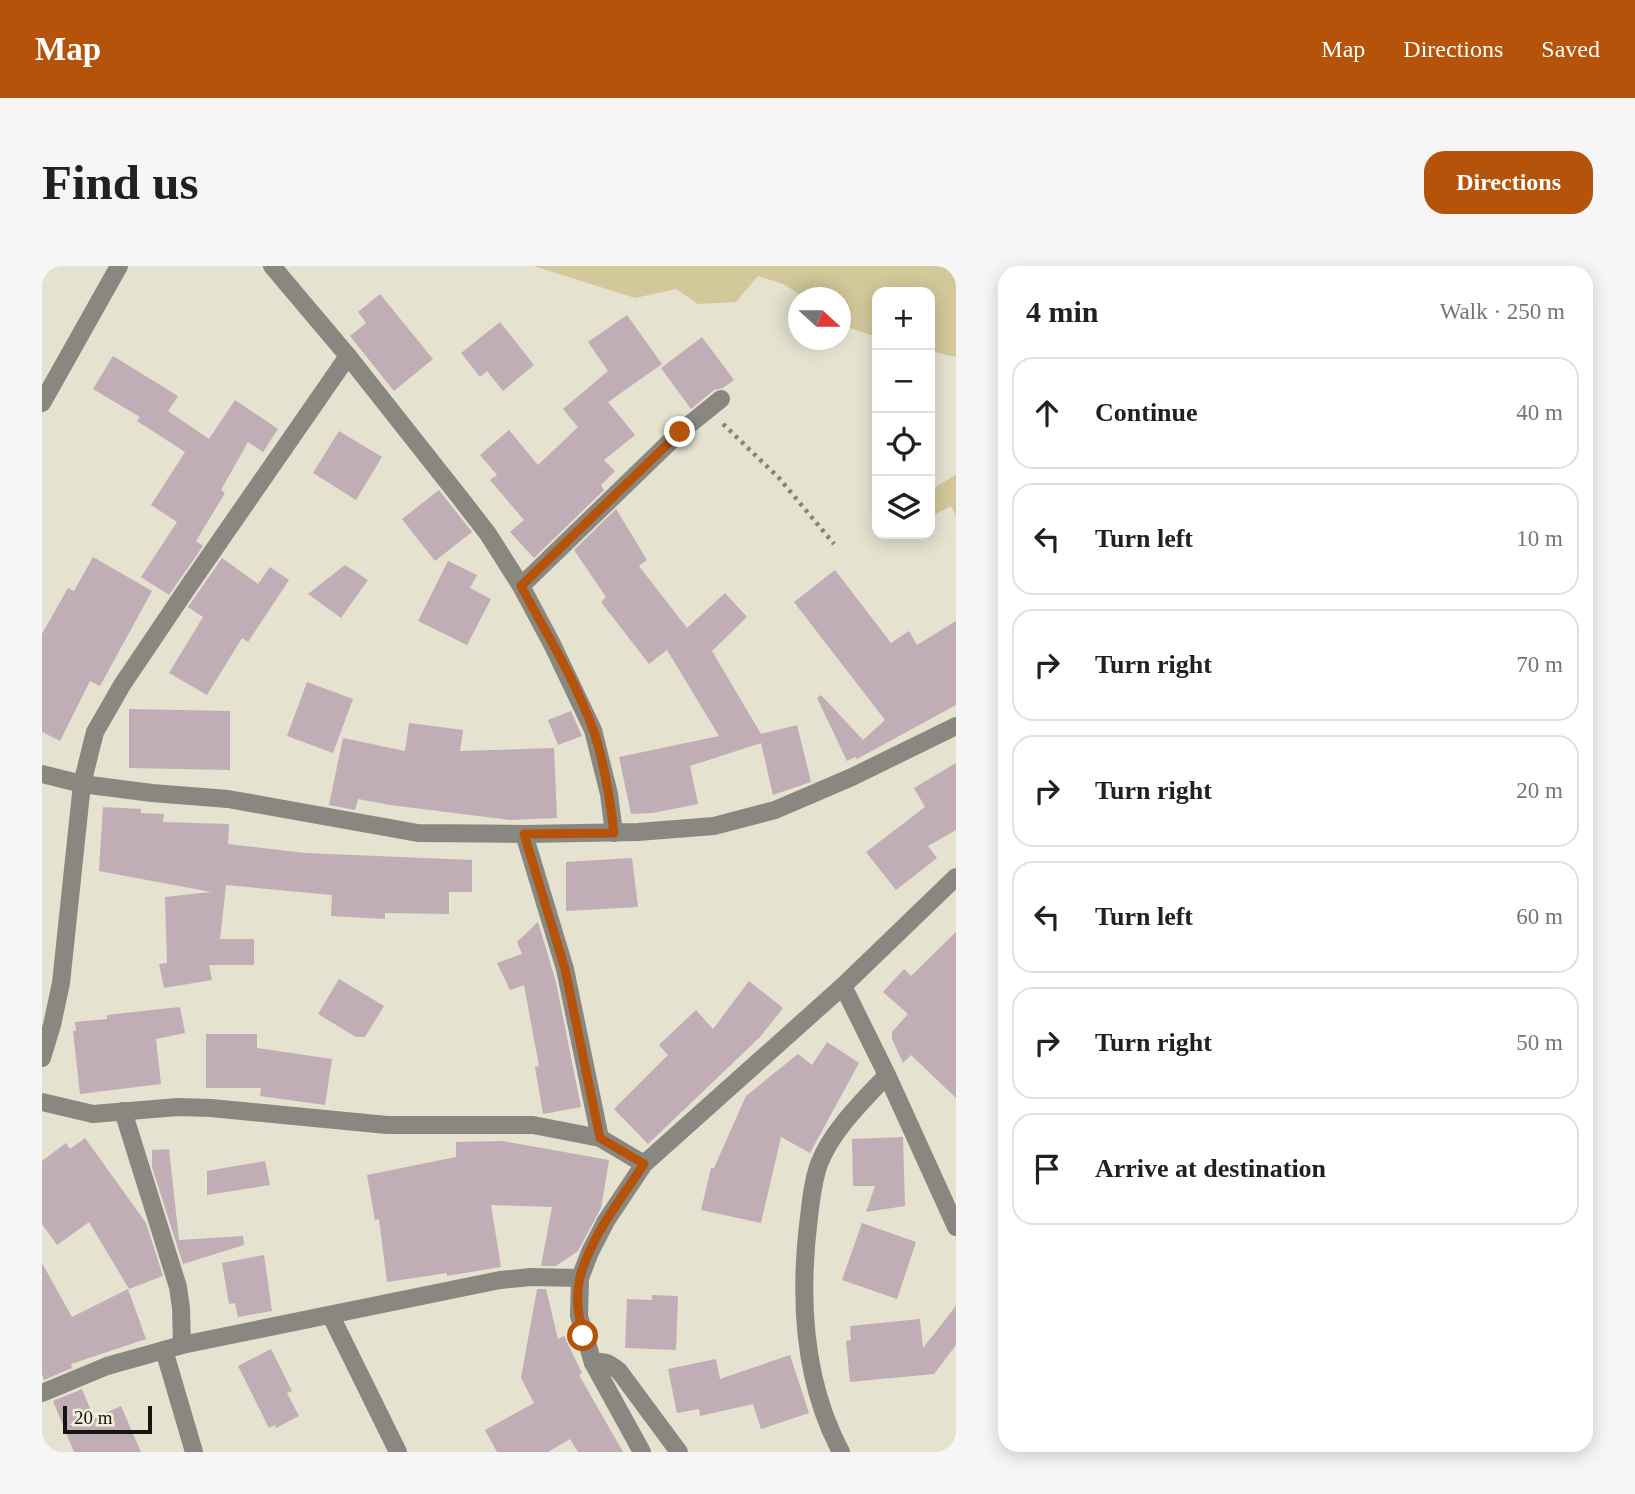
<!DOCTYPE html>
<html lang="en">
<head>
<meta charset="utf-8">
<style>
  :root { --surface:#fff; --page:#f6f6f6; --text:#202124; --muted:#757577; --line:#e0e0e0; --accent:#b45309 }
  body { margin:0; font-family:"Times New Roman",serif; background:var(--page); color:var(--text) }
  .controls { position:absolute; right:21px; top:21px; display:grid; overflow:hidden; border-radius:14px; box-shadow:0 4px 18px #0003 }
  .controls button { width:63px; height:63px; display:grid; place-items:center; padding:0; border:0; border-bottom:2px solid var(--line); background:var(--surface); color:var(--text); font:35px sans-serif }
  .compass { position:absolute; left:746px; top:21px; width:63px; height:63px; border-radius:50%; background:var(--surface); box-shadow:0 4px 18px #0003; rotate:111deg }
  .scale { position:absolute; left:21px; bottom:18px; width:89px; box-sizing:border-box; padding-left:7px; border:4px solid #16140e; border-top:0; font-size:19px; line-height:24px; white-space:nowrap; color:#16140e; -webkit-text-stroke:5px #f2efdd; paint-order:stroke }
  .stop { position:absolute; width:21px; height:21px; margin:-16px; border:5px solid #b45309; border-radius:50%; background:#fff }
  .stop.end { background:#b45309; border-color:#fff; box-shadow:0 2px 7px #0008 }
  .list { margin:0; padding:0; list-style:none }
  h2 { display:flex; justify-content:space-between; align-items:center; height:91px; margin:0; padding:0 28px; font-size:30px }
  h2 small { font-size:23px; font-weight:400; color:var(--muted) }
  .list li { display:grid; grid-template-columns:46px 1fr auto; gap:21px; align-items:center; box-sizing:border-box; height:112px; margin:0 14px 14px; padding:0 14px; border:2px solid var(--line); border-radius:21px }
  .list b { display:block; font-size:26px; white-space:nowrap }
  .list em { font-size:23px; font-style:normal; color:var(--muted) }
  .icon { flex:none; width:38px; height:38px; fill:none; stroke:currentColor; stroke-width:2; stroke-linecap:round; stroke-linejoin:round }
  .map { position:relative; flex:none; width:914px; height:1186px; overflow:hidden; border-radius:21px }
  header { display:flex; align-items:center; gap:42px; box-sizing:border-box; height:98px; padding:0 35px; background:var(--accent); color:#fff }
  header strong { font-size:33px }
  nav { display:flex; gap:38px; margin-inline-start:auto; font-size:24px }
  .intro { display:flex; align-items:center; justify-content:space-between; box-sizing:border-box; height:168px; padding:0 42px }
  h1 { margin:0; font-size:49px }
  .button { padding:18px 32px; border-radius:21px; background:var(--accent); color:#fff; font-size:24px; font-weight:700 }
  main { display:flex; gap:42px; padding:0 42px }
  aside { flex:1; background:var(--surface); border-radius:21px; box-shadow:0 4px 18px #0003 }
  .map>svg:first-child { display:block }
  .green { fill:#d2c899 }
  .building { fill:#c0adb6 }
  .lines { fill:none; stroke-linecap:round; stroke-linejoin:round }
  .path { stroke:#868377; stroke-width:4.5; stroke-dasharray:3.5 5; stroke-linecap:butt }
  .minor { stroke:#8a8780; stroke-width:18 }
  .route { stroke:#b45309; stroke-width:9 }
</style>
</head>
<body>
<header>
<strong>Map</strong>
<nav><a>Map</a><a>Directions</a><a>Saved</a></nav>
</header>
<div class="intro"><h1>Find us</h1><a class="button">Directions</a></div>
<main>
<div class="map">
<svg width="914" height="1186" viewBox="0 0 914 1186">
  <rect width="100%" height="100%" fill="#e5e2d0"/>
  <g class="green">
    <path d="M492,0H914V91L888,85V26H835V71L808,62L799,56V32L762,31L741,18L716,10L694,36L656,38L634,23L593,32Z"/>
    <path d="M914,209V250L909,240L888,251V224Z"/>
  </g>
  <g class="building">
    <path d="M338,28L391,93L352,125L308,70L324,57L316,46Z"/>
    <path d="M585,49L620,98L566,136L593,169L562,194L573,205L559,219L562,224L492,292L468,266L482,254L448,214L455,209L438,189L467,164L496,199L536,161L521,143L566,105L546,76Z"/>
    <path d="M458,56L492,99L461,125L445,105L438,111L419,87Z"/>
    <path d="M660,71L692,114L681,122L672,124L649,143L619,102Z"/>
    <path d="M71,90L136,130L126,145L167,173L193,134L236,163L221,186L206,176L179,224L183,227L154,275L161,280L127,329L99,311L135,256L109,239L143,186L95,155L98,151L51,123Z"/>
    <path d="M297,165L340,191L314,234L271,207Z"/>
    <path d="M397,224L430,266L393,295L360,253Z"/>
    <path d="M574,243L605,294L597,300L645,362L683,327L705,351L670,385L719,468L755,459L769,516L731,529L719,477L648,500L656,538L611,547L589,548L577,491L677,470L625,384L607,398L559,336L564,331L532,284Z"/>
    <path d="M51,291L110,325L58,420L48,415L18,475L0,466V368L26,322L32,325Z"/>
    <path d="M180,292L216,318L228,301L247,314L206,376L200,372L165,429L127,407L161,351L146,341Z"/>
    <path d="M406,295L435,309L428,322L449,333L425,379L376,355Z"/>
    <path d="M303,299L326,314L299,352L266,328Z"/>
    <path d="M793,304L849,377L867,365L875,379L914,355V439L815,493L813,491L805,495L775,432L779,429L821,474L843,454L752,336Z"/>
    <path d="M265,416L311,433L291,487L245,470Z"/>
    <path d="M87,443L188,445V504L87,502Z"/>
    <path d="M529,445L540,470L516,479L506,454Z"/>
    <path d="M367,457L421,464L418,485L512,482L515,552L468,554L348,539L316,533L313,544L287,539L301,472L363,485Z"/>
    <path d="M914,497V564L886,580L895,592L854,624L824,586L883,541L872,522Z"/>
    <path d="M61,541L99,543V547L122,548L121,556L187,558L186,578L263,587L430,594V626H407V648L343,647V653L289,650L290,629L184,619L178,673H212V699H167L170,714L122,722L117,698L125,697L123,631L169,626L57,605Z"/>
    <path d="M590,592L596,641L524,645V596Z"/>
    <path d="M496,656L514,716L539,841L501,848L493,801L497,800L482,719L468,724L455,697L480,688L475,676Z"/>
    <path d="M914,666V832L869,789L861,797L850,773V766L866,748L841,726L862,703L869,710Z"/>
    <path d="M297,713L342,740L323,771H314L276,748Z"/>
    <path d="M707,715L741,742L718,771L606,878L572,843L626,789L617,779L654,744L671,763Z"/>
    <path d="M138,741L143,767L114,773L119,818L38,828L31,765H34L33,756L65,753V749Z"/>
    <path d="M164,768H215V782L290,793L283,839L218,830L219,822H164Z"/>
    <path d="M785,776L817,797L768,887L739,871L719,957L659,944L669,902H672L704,830L756,788L770,799Z"/>
    <path d="M861,871L863,940L824,946L833,920H811L810,873Z"/>
    <path d="M43,872L104,957L121,1010L87,1023L47,956L15,979L0,958V895L24,877L28,883Z"/>
    <path d="M460,875L567,894L559,942L536,985L514,1000H499L510,941L449,939L459,1001L405,1010V1007L345,1016L337,953L333,954L325,909L414,891V876Z"/>
    <path d="M127,883L137,974L201,970L202,979L141,998L110,901V884Z"/>
    <path d="M223,895L228,919L165,929V905Z"/>
    <path d="M820,957L874,976L855,1033L800,1014Z"/>
    <path d="M222,989L230,1045L196,1051L193,1037L187,1038L180,997Z"/>
    <path d="M0,997L30,1051L86,1023L104,1073L29,1098L30,1102L2,1114L0,1108Z"/>
    <path d="M495,1023H504L516,1073L522,1070L540,1107L537,1109L581,1186H536L528,1173L506,1186H455L443,1164L492,1137L479,1112Z"/>
    <path d="M610,1029L636,1030L634,1084L583,1082L585,1033L610,1034Z"/>
    <path d="M914,1040V1079L892,1108L808,1116L804,1075L809,1074L808,1060L878,1053L881,1082Z"/>
    <path d="M229,1083L250,1125L245,1127L257,1150L234,1162L233,1159L227,1162L196,1100Z"/>
    <path d="M748,1089L767,1147L719,1163L711,1138L658,1150L657,1143L635,1147L626,1103L674,1093L678,1113Z"/>
    <path d="M40,1123L52,1152L79,1140L99,1186H32L11,1135Z"/>
  </g>
  <g class="lines">
    <path class="path" d="M681,158L737,212L792,278"/>
    <g class="minor">
      <path d="M230,0L306,90L419,233L446,268L479,320L510,378L551,464L567,528L572,567"/>
      <path d="M0,137L77,0"/>
      <path d="M479,320L638,166L679,133"/>
      <path d="M0,508L40,518L110,527L186,533L376,567L482,568L596,566L672,560L733,544L810,511L914,460"/>
      <path d="M482,568L523,703L558,872"/>
      <path d="M801,720L845,809L914,961"/>
      <path d="M0,792L10,759L19,717L40,518L53,466L80,419L146,321L306,90"/>
      <path d="M0,836L51,848L136,841L169,842L345,859H491L558,872L602,898"/>
      <path d="M81,845L136,1021L139,1042L140,1079"/>
      <path d="M289,1050L356,1186"/>
      <path d="M122,1084L152,1186"/>
      <path d="M551,1097C563,1094 568,1098 577,1105L637,1186"/>
      <path d="M0,1127L65,1100L140,1079L458,1014L489,1011L538,1012"/>
      <path d="M600,1186L551,1097L537,1050L538,1012L548,986L564,955L602,898L801,720L914,611"/>
      <path d="M799,1186C761,1115 757,1030 767,951C769,933 771,915 777,898C790,864 821,835 845,809"/>
    </g>
  </g>
  <g class="lines">
    <path class="route" d="M541,1070C537,1051 533,1031 538,1011C549,970 579,933 602,898L558,872L523,703L482,568L572,567C568,532 563,499 552,466C534,415 504,367 479,320L638,166"/>
  </g>
</svg>
<div class="controls">
<button>+</button>
<button>−</button>
<button><svg class="icon" aria-label="locate" viewBox="0 0 24 24"><circle cx="12" cy="12" r="6"/><path d="M12 2v4M12 18v4M2 12h4M18 12h4"/></svg></button>
<button><svg class="icon" aria-label="layers" viewBox="0 0 24 24"><path d="M12 4l9 5-9 5-9-5zM3 14l9 5 9-5"/></svg></button>
</div>
<svg class="compass" viewBox="-18 -18 36 36"><path d="M0-13l5 13h-10z" fill="#e53935"/><path d="M0 13l5-13h-10z" fill="#757577"/></svg>
<div class="scale">20 m</div>
<div class="stop" style="left:541px;top:1070px"></div>
<div class="stop end" style="left:638px;top:166px"></div>
</div>
<aside>
<h2>4 min<small>Walk · 250 m</small></h2>
<ul class="list">
<li><svg class="icon" aria-label="ahead" viewBox="0 0 24 24"><path d="M12 20V5M6 11l6-6 6 6"/></svg><div><b>Continue</b></div><em>40 m</em></li>
<li><svg class="icon" aria-label="left" viewBox="0 0 24 24"><path d="M17 20v-9H6M10 6l-5 5 5 5"/></svg><div><b>Turn left</b></div><em>10 m</em></li>
<li><svg class="icon" aria-label="right" viewBox="0 0 24 24"><path d="M7 20v-9h11M14 6l5 5-5 5"/></svg><div><b>Turn right</b></div><em>70 m</em></li>
<li><svg class="icon" aria-label="right" viewBox="0 0 24 24"><path d="M7 20v-9h11M14 6l5 5-5 5"/></svg><div><b>Turn right</b></div><em>20 m</em></li>
<li><svg class="icon" aria-label="left" viewBox="0 0 24 24"><path d="M17 20v-9H6M10 6l-5 5 5 5"/></svg><div><b>Turn left</b></div><em>60 m</em></li>
<li><svg class="icon" aria-label="right" viewBox="0 0 24 24"><path d="M7 20v-9h11M14 6l5 5-5 5"/></svg><div><b>Turn right</b></div><em>50 m</em></li>
<li><svg class="icon" aria-label="arrive" viewBox="0 0 24 24"><path d="M6 21V4h12l-3 4 3 4H6"/></svg><div><b>Arrive at destination</b></div></li>
</ul>
</aside>
</main>
</body>
</html>
